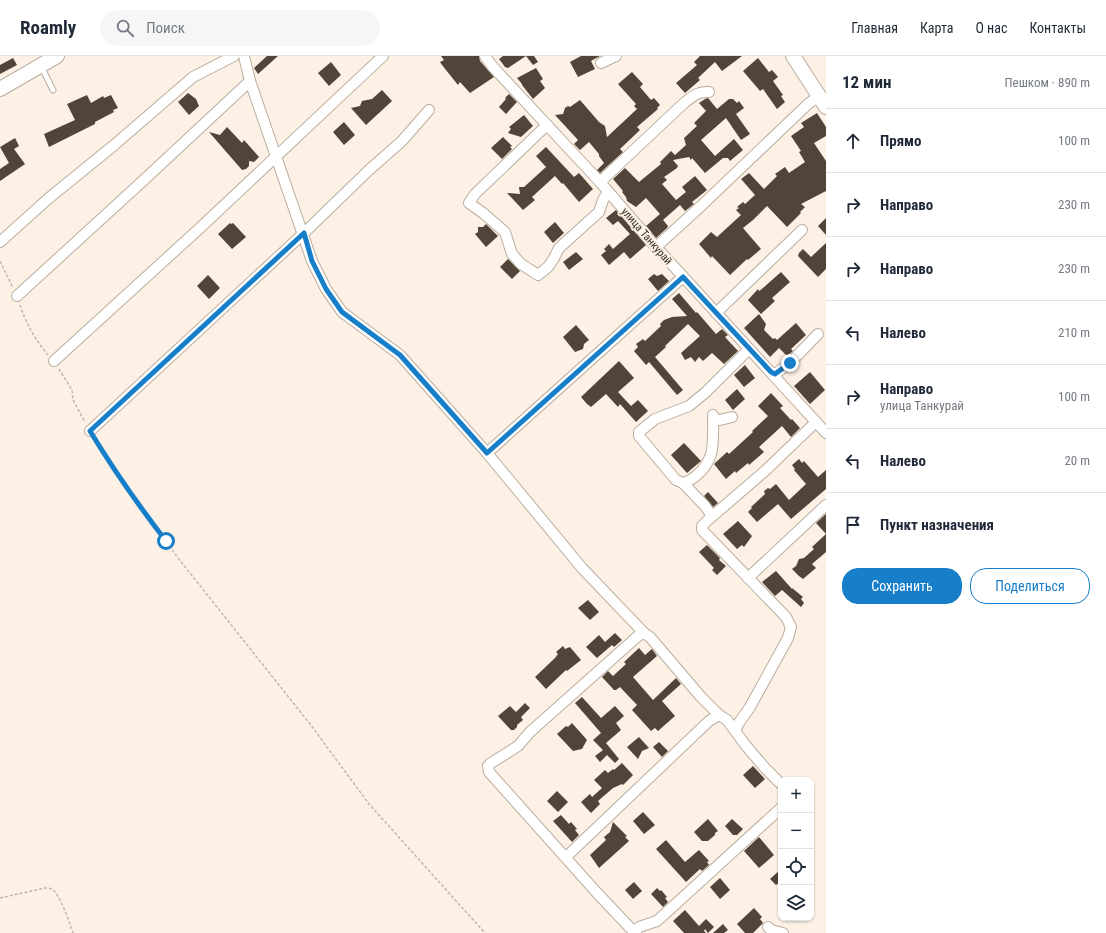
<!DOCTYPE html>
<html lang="ru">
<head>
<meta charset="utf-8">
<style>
  :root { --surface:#fff; --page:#f6f6f7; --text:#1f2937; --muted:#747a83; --line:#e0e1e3; --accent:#177ec9 }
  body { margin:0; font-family:"Roboto Condensed",sans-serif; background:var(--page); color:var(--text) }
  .controls { position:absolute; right:12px; bottom:12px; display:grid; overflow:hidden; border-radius:8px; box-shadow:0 1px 3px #0004 }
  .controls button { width:36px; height:36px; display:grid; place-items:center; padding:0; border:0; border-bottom:1px solid var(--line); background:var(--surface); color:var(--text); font:20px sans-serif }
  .stop { position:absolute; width:12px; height:12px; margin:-9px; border:3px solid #177ec9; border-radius:50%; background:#fff }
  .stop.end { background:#177ec9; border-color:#fff; box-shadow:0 1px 4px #0008 }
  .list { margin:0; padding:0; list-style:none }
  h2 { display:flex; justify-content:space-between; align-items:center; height:52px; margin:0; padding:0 16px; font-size:17px }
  h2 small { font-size:13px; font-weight:400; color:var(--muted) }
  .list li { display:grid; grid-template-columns:26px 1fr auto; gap:12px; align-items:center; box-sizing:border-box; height:64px; padding:0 16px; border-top:1px solid var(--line) }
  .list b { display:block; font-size:15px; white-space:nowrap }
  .list p { margin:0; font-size:13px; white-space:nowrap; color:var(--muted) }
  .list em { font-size:13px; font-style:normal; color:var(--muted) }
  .actions { display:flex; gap:8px; padding:12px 16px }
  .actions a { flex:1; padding:9px 0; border:1px solid var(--accent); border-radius:16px; text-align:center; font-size:14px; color:var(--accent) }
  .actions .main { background:var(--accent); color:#fff }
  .icon { flex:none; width:22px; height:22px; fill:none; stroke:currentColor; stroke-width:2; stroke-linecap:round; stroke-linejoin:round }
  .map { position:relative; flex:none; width:826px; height:877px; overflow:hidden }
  header { display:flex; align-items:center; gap:24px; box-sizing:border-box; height:56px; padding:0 20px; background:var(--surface); border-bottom:1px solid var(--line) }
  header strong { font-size:19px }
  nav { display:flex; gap:22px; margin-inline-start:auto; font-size:14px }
  .search { width:280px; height:36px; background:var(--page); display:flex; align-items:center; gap:10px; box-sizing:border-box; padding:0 14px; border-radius:22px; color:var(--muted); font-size:15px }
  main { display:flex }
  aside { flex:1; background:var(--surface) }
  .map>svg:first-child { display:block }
  .building { fill:#514438 }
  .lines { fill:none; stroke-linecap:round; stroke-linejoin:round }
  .lane-casing { stroke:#bbad9e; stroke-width:7 }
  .street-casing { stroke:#bbad9e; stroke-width:12 }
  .secondary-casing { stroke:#bbad9e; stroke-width:16 }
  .path { stroke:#c0b6ac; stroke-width:1.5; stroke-dasharray:3 2; stroke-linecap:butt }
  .lane { stroke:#fff; stroke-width:5 }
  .street { stroke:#fff; stroke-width:10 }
  .secondary { stroke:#fff; stroke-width:14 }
  .route { stroke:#177ec9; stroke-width:5 }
  .labels { text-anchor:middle; stroke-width:4; stroke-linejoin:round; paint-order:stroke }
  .street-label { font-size:11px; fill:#332e28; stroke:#fdf1e5 }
</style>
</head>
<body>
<header>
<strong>Roamly</strong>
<div class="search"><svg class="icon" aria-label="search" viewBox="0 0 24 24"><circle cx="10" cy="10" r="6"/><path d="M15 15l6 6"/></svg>Поиск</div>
<nav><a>Главная</a><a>Карта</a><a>О нас</a><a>Контакты</a></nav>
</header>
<main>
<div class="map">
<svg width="826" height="877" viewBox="0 0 826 877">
  <rect width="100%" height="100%" fill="#fdf1e5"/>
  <g class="building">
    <path d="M267,0H278L258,18L254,12Z"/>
    <path d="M441,0H479L480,5L494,21L470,37L460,26L458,29L442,9L440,6L444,4Z"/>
    <path d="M503,0H526L508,12L505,11L499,3Z"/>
    <path d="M526,0H534L538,6L533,9Z"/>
    <path d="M581,0H600L591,5L595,13L578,21L570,6Z"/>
    <path d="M700,0H742L722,15L715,6L698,22L700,24L685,37L676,27L697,9L694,6Z"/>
    <path d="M13,2L17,9L0,18V9Z"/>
    <path d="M758,2L769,16L772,14L778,21L773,25L783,39L781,40L785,46L777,53L763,33L760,35L743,15Z"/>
    <path d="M331,6L341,19L329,30L318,17Z"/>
    <path d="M536,12L543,23L540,25L545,32L533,43L522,29V28L517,22Z"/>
    <path d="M632,16L643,28L640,31L651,44L654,42L660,49L657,52L658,53L637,71L640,74L620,93L623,96L600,117L597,114L604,107L599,100V98L589,86L580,94L574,88L578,84L555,59L563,58L565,52L568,50L570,51L580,44L599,66L605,70L607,81L637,53L634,50L636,48L618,28Z"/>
    <path d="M382,34L392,45L366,69L351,52L360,50L362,45L372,43Z"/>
    <path d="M188,37L196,43L199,50L189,59L178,46Z"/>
    <path d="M509,38L517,46L506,58L499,51L506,43L505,42Z"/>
    <path d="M87,39L91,47L103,40L104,42L111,39L118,52L113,54L114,56L95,66V68L49,91L44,78L75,64L67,48Z"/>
    <path d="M708,42L717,53L729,43H733L737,47L739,45L744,52L736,58L750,78L741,84L726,62L701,84L715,100L734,83L743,94L730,105L728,102H723L705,117L692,102L691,104L689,101L673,104L678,110L677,112L664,121L667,124L662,128L676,144L686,136L682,131L695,120L707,134L692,146L694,148L685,155L680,149L663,164L668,170L667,172L656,182L646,170L660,158L646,142L636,151L627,145L626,141L622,136L623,135L613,123L625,112L639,126L661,108L660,106L671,95L675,99L686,89L684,82L697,70L694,67L706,55L699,47L705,43Z"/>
    <path d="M817,57L826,71V80L814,87L826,105V135L801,148L805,151L800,156L801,157L787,171L767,150L753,164L743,172L761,193L748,204L747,203L730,219L712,200L711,202L699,188L711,176L717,181L741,159L736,154L739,152L737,151L743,146L745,148L755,139L741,123L749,117L764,133L777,120L775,118L785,111L789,117L805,106L799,96L801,95L791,80L804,71L801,67Z"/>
    <path d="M524,59L533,70L521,81L508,77L511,73L509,71Z"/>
    <path d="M344,66L355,79L344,89L333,76Z"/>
    <path d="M227,71L242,87L244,84L259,101L254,106L249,105V110L246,113L242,114L209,76L220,79Z"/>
    <path d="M503,81L512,90L510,91L512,93L502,103L491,92Z"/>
    <path d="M15,82L19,90L14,93L25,108L0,125V113L9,107L0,91Z"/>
    <path d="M546,91L574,121L579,117L593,133L579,146L563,127L562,128L555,120L532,141L535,144L523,154L507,137L520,138L519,131H524L546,111L536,100Z"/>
    <path d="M616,154L646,189L630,203L624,196L609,209L601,199L606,195L604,193L609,188L613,193L630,178L618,165L613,169L606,162Z"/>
    <path d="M826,162V179L818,170Z"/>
    <path d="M555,166L564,177L553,187L544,176Z"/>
    <path d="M230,167L231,168L233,167L246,181L232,193L218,178Z"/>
    <path d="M486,168L498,180L486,191L475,178L478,176V171H483Z"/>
    <path d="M826,187V213L818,221L798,200L799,197L803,193L811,201Z"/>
    <path d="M576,196L583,203L569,214L563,206Z"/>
    <path d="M508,203L520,215L512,223L500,211Z"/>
    <path d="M781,216L790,226L772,242L775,245L761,258L748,244L758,233L759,235L763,232Z"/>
    <path d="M654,218L657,220L662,218L669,225L658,235L648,223Z"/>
    <path d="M208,219L220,232L209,243L197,230Z"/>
    <path d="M679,237L696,257L697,256L716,278L722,273L728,279L725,281L738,295L724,308L712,297L703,305L699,301L695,306L691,301L685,304L681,297L700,280L688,268L665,290L666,291L655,301L683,334L677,339L649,306L646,309L634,295L638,291L636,288L643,283L645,285L661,270L660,268L664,264L672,261L687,260L672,243Z"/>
    <path d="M759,258L766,268L764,274L773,283L775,282L777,284L796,267L806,279L791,293L793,295L787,300L779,292L770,301L744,272Z"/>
    <path d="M576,269L589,284L584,288L583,293L575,296L563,281Z"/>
    <path d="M619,305L634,322L618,336L631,350L638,344L648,355L636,366L620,348L618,351L606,338L591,351L587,348L581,341Z"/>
    <path d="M745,309L755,322L744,331L734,319Z"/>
    <path d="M810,316L825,334L810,348L794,330Z"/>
    <path d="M737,333L745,343L733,354L725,344Z"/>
    <path d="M771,337L783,350L780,352L791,364L792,363L800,372L791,381L782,370L759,391L764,396L749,409L748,407L736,417L735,415L726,423L714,408L727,396L729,398L753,376L752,375L768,360L758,350Z"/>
    <path d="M684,387L701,405L687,417L671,399Z"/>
    <path d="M799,403L802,407L804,405L818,421L826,414V433L791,463L778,448L757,466L748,456L752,452L751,451L765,438L764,435L768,432L770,433L776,428L789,444L806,428L794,414L795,413L792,409Z"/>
    <path d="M708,436L718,447L713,451L704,440Z"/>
    <path d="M826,458V478L816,467Z"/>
    <path d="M738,465L752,480L744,491L742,489L737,493L723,478Z"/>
    <path d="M826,478V496L812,508L816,512L803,523L799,520L792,513L796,510L799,503L804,502L814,493L812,491Z"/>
    <path d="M707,489L720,502L719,504L726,510L717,519L712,514L714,512L699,496Z"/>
    <path d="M776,515L792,533V532L803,541L801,543L804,547L801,551L782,534L775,540L762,526Z"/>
    <path d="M588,544L599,556L590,564L578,552Z"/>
    <path d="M615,577L622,584L614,591L612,589L597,602L586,591L599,579L605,586Z"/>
    <path d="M563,590L565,593L570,591L581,604L567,615L566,614L546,633L535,621L555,602L558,598L556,596Z"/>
    <path d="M639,592L645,599L652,593L657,600L633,621L653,644L676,622L681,628L662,645L675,660L658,675L655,672L651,675L632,654L637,649L620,631L616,634H614L602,621L608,615L613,620L626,608L624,606Z"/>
    <path d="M582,641L601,662L615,650L624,660L616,667L621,674L606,687L619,703L615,707L607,699L600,706L595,700L603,694L593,684L601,677L575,647Z"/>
    <path d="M525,647L530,652L521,661L523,664L517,669V671L514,674H511L498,660L510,650L516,656Z"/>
    <path d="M572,667L587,684L582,693L573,695L557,678L566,670L568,671Z"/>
    <path d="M639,681L649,692L642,695L638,703L627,691Z"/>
    <path d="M659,686L668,695L662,701L653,691Z"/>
    <path d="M622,707L633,719L623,729L622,728L613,732L598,745L600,748L591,757L581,746L590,738L592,741L602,732L594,724L605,714L608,717L613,713L614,714Z"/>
    <path d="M753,710L765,723L755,732L743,719Z"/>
    <path d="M557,735L568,746L558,756L547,745Z"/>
    <path d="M643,756L655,769L644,778L633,765Z"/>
    <path d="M561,759L569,768L571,766L577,773L575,774L579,779L572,786L553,765Z"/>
    <path d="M708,763L718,775L715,777V779L708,785H702L694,776Z"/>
    <path d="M732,763L743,773L737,779H733L725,770Z"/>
    <path d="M613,766L627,780L625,781L629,785L599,812L590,799L606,784L604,781L610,776Z"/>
    <path d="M759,781L774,799L759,812L744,795Z"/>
    <path d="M666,784L685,806L699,794L709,805L707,806L709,809L702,815L700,813L686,826L656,793Z"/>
    <path d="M781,813V825L776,829L770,823Z"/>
    <path d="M720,822L730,834L720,843L710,831Z"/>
    <path d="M634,826L642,835L633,843L625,834Z"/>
    <path d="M657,832L660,835L661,834L667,841L665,842L668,846L663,851L651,838Z"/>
    <path d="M754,852L762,861L760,863L763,867L753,877H745L737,868Z"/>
    <path d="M685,854L699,870L706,863L714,871L708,877L705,873L704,875L706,877H684L673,865Z"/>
    <path d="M723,868L728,874L724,877H713Z"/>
  </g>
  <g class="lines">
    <g class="lane-casing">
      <path id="lane" d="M41,10L53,34"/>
    </g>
    <g class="street-casing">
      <g id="street">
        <path d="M244,0L250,25L312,205L326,233L342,256L400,299L487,397L582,512L644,577"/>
        <path d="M485,0L493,11L600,126L656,191L826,377"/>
        <path d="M601,7L616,0"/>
        <path d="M547,69L475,138L469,147L483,157L505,176L512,198L521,208L538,219L548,211L554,202L559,192L599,156L603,144L608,136"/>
        <path d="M600,126L683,48C692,41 697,35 709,36"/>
        <path d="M0,186L49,142L113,90L193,21L234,0"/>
        <path d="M656,191L701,150L808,48L819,40"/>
        <path d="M17,240L146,122L250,25"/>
        <path d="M716,257L802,174"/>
        <path d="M54,305L201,171L383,0"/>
        <path d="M771,316L775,318L790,307L818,278"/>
        <path d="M713,363L720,364L732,361"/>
        <path d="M90,375L304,177L369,114L402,85L429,54"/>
        <path d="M487,397L683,221"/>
        <path d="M683,427C696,423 707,411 711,398C714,389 713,369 713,359"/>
        <path d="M712,460L705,450L683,427L676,424L639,380V376L655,363L689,350L706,336L749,293"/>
        <path d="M748,522L826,449"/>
        <path d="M736,674L738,668L750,651L788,582L791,571L786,561L702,474V470L708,464L766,414L816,366"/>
        <path d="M566,801L709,665L719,659"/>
        <path d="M768,871L771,874L783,877"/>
        <path d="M635,877L598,838L489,716L488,710L491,707L518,690L530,676L638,580L644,577L650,581L701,641L719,659L727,664L747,691L765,712L781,728"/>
        <path d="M635,877L639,871L657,865L781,752"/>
      </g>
    </g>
    <g class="secondary-casing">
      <g id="secondary">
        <path d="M793,0L826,51"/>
        <path d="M0,33L57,0"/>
      </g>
    </g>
    <g class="path">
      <path d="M0,205L13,232"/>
      <path d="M20,249C26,267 35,284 48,299"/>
      <path d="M59,313L72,334L73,344L85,366"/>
      <path d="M95,383L124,428L178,502L310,668L369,748L485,877"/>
      <path d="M0,842L45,832C47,832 50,832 52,833C60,838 70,868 73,877"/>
    </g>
    <use href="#lane" class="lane"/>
    <use href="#street" class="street"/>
    <use href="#secondary" class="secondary"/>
  </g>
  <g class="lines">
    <path class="route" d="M166,485C139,450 113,413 90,375L304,177L312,205L326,233L342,256L400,299L487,397L683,221L771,316L775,318L790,307"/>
  </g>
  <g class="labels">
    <g class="street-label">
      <text transform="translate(647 180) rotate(49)" y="4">улица Танкурай</text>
    </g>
  </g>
</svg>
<div class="controls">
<button>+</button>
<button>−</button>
<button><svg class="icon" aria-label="locate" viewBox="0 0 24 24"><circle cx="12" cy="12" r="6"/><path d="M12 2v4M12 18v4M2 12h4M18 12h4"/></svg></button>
<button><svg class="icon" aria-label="layers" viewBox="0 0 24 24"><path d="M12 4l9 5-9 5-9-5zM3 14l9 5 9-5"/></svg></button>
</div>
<div class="stop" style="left:166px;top:485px"></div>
<div class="stop end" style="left:790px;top:307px"></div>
</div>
<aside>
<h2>12 мин<small>Пешком · 890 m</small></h2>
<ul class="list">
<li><svg class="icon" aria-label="ahead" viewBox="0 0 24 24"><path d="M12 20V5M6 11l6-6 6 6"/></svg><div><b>Прямо</b></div><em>100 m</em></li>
<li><svg class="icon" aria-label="right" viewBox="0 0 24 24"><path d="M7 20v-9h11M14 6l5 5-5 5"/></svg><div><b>Направо</b></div><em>230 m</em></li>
<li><svg class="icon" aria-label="right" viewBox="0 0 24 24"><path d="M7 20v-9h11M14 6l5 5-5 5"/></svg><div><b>Направо</b></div><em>230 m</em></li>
<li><svg class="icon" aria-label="left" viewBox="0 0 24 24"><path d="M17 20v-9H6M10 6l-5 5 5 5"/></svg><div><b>Налево</b></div><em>210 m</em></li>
<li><svg class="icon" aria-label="right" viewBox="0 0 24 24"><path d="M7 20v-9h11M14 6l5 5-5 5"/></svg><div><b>Направо</b><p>улица Танкурай</p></div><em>100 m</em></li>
<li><svg class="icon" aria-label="left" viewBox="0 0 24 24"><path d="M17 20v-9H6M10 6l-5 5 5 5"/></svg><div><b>Налево</b></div><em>20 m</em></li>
<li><svg class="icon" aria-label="arrive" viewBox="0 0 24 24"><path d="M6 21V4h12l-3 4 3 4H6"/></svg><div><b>Пункт назначения</b></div></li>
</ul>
<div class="actions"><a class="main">Сохранить</a><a>Поделиться</a></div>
</aside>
</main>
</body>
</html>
